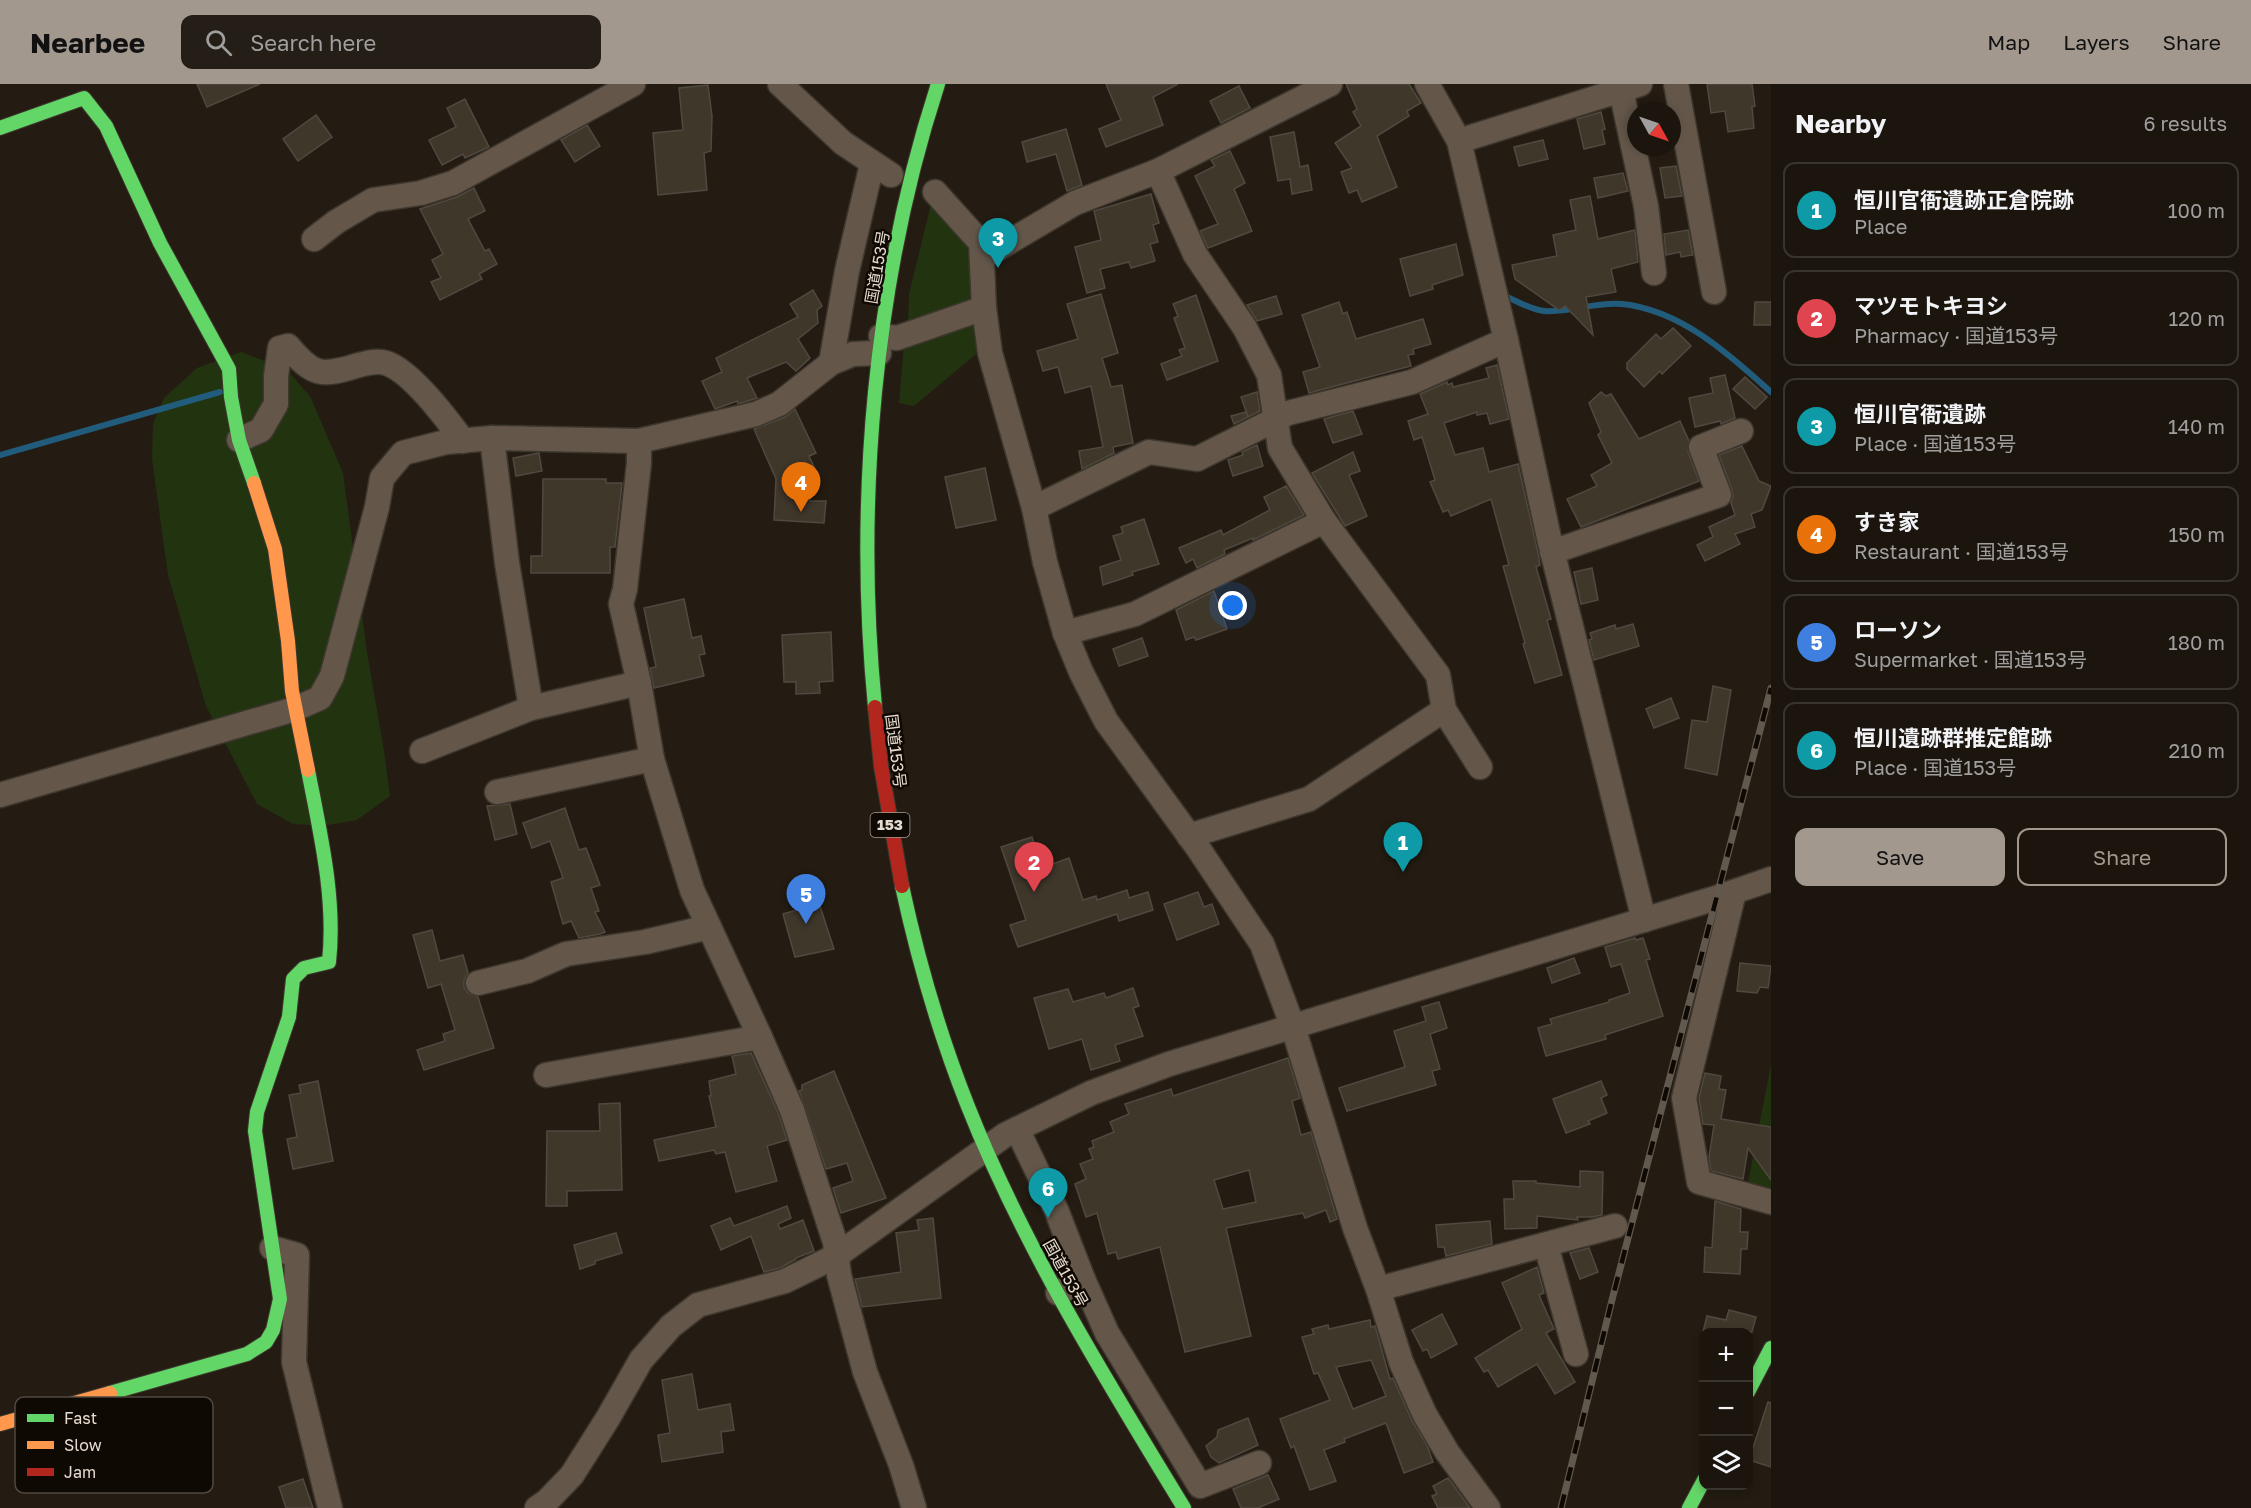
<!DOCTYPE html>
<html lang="en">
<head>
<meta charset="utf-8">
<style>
  :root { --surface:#1b150e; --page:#241e17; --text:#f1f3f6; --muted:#a09f9e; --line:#39342e; --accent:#a2988e }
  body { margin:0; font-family:"Golos Text","Noto Sans JP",sans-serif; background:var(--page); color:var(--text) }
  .controls { position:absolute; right:18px; bottom:18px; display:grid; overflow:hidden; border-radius:12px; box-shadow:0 3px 9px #0003 }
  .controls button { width:54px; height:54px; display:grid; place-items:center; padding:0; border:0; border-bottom:2px solid var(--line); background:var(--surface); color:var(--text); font:30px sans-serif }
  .compass { position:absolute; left:1627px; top:18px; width:54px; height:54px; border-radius:50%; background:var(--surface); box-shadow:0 3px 9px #0003; rotate:130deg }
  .you { position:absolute; left:1233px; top:522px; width:21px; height:21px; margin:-15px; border:4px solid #fff; border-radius:50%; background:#1a73e8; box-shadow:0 0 0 9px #1a73e833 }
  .badge { display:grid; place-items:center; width:39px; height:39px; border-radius:50%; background:var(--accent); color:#fff; font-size:20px; font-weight:700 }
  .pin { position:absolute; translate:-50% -50px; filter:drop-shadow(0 2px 3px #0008) }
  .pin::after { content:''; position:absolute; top:32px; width:21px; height:18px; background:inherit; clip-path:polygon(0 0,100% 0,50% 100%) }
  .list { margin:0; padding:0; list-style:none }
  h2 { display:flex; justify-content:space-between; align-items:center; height:78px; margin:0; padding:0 24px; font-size:26px }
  h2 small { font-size:20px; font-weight:400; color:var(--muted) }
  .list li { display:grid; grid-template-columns:39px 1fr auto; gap:18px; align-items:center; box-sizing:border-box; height:96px; margin:0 12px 12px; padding:0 12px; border:2px solid var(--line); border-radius:12px }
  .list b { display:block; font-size:22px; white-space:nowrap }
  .list p { margin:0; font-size:20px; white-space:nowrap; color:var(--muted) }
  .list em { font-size:20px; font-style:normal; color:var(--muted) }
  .actions { display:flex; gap:12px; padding:18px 24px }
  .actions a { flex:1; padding:14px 0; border:2px solid var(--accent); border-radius:12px; text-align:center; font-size:21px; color:var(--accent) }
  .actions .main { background:var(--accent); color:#111 }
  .icon { flex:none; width:33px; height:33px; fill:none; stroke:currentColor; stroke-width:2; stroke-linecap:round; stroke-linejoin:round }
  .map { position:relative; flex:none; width:1771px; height:1424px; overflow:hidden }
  header { display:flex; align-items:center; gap:36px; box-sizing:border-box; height:84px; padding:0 30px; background:var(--accent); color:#111 }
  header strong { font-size:28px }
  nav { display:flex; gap:33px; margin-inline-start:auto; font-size:21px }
  .search { width:420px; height:54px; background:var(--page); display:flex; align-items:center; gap:15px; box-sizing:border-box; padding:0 21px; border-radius:12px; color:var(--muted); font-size:22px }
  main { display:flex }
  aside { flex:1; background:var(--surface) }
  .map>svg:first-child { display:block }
  .green { fill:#22330f }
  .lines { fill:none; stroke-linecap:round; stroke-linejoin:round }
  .stream { stroke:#225c7c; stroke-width:6 }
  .building { fill:#40372b; stroke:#504940; stroke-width:1.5; fill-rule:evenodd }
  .street-casing { stroke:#3d372e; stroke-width:27 }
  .fast-casing { stroke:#3d372e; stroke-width:16 }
  .slow-casing { stroke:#3d372e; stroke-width:16 }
  .jam-casing { stroke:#3d372e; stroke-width:16 }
  .street { stroke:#64574a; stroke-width:24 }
  .fast { stroke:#63d668; stroke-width:14 }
  .slow { stroke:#ff974d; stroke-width:14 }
  .jam { stroke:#b3261e; stroke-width:14 }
  .rail-casing { stroke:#61584e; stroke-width:7 }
  .rail { stroke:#0f0903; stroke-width:4.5; stroke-dasharray:14; stroke-linecap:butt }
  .labels { text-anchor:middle; stroke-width:5; stroke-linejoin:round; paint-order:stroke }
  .shield { fill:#0f0903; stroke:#a69c92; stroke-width:1.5 }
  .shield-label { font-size:15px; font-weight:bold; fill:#e6dbd0 }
  .street-label { font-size:16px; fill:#e6dbd0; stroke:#0f0903 }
  .key { fill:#0f0903; stroke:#504840; stroke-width:1.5 }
  .key-label { font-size:16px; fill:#e6dbd0 }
</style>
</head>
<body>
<header>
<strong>Nearbee</strong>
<div class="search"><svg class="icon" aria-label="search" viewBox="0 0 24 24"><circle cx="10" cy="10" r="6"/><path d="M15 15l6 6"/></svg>Search here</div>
<nav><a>Map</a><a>Layers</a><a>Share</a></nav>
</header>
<main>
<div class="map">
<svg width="1771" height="1424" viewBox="0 0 1771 1424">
  <rect width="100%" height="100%" fill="#241c12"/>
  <g class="green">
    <path d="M931,120L969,160L975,217L908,240L909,210Z"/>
    <path d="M976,238L981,266L914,322L899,319L904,261Z"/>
    <path d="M241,268L286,285L310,312L343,389L367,568L384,667L390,712L357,736L322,742L293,740L257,720L206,622L168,491L152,375L153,340L164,314L197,284Z"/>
    <path d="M1771,981V1110L1747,1103Z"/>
  </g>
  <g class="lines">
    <g class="stream">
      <path d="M1504,209L1505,212C1517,217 1531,226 1544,227C1570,229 1596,217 1622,220C1681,226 1729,270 1771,308"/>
      <path d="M0,371L220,308"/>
    </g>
  </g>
  <g class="building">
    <path d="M197,0H260L207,23Z"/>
    <path d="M1106,0H1178L1153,13L1163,41L1106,63L1099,45L1121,36Z"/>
    <path d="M1346,0H1409L1421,19L1407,27L1409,32L1377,52L1397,103L1362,118L1357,106L1349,109L1341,88L1352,84L1335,59L1361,42L1353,28L1357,25Z"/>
    <path d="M1707,0H1752L1755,22L1752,23L1754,44L1728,48L1725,27L1711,29Z"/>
    <path d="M708,1L712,32L711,67L704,69L707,106L658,111L653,49L683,46L679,4Z"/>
    <path d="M1239,2L1250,24L1221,39L1210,17Z"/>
    <path d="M465,15L489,63L465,74L463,70L442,81L429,56L456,43L447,24Z"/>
    <path d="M1601,28L1605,45L1602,46L1605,60L1584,65L1577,35Z"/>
    <path d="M316,31L332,53L298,77L283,55Z"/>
    <path d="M587,41L600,62L575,78L561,56Z"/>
    <path d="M1066,45L1082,101L1067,107L1056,70L1027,78L1022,58Z"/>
    <path d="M1294,48L1300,83L1308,81L1312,106L1292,110L1290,95L1278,97L1270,53Z"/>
    <path d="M1543,56L1548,75L1519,82L1514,63Z"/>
    <path d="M1230,67L1245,99L1234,105L1252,147L1208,164L1200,147L1218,140L1195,92L1215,82L1211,76Z"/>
    <path d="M1676,82L1682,112L1665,114L1660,84Z"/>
    <path d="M1623,89L1628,107L1598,114L1594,94Z"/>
    <path d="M474,104L485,127L468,135L485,167L489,165L497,180L479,190L482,195L440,216L431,198L441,194L432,176L443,170L420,125L457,113Z"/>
    <path d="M1151,110L1159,139L1153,141L1158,158L1150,160L1155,177L1131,184L1129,178L1100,185L1105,204L1087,209L1075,163L1101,156L1094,127Z"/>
    <path d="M1590,112L1598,155L1635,146L1638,178L1611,185L1616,208L1586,213L1593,251L1565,222L1559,226L1515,195L1512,181L1557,172L1553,151L1576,146L1570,116Z"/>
    <path d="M1688,146L1693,171L1681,173L1680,168L1666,171L1664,150Z"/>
    <path d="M1456,160L1463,191L1432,201L1433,205L1410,212L1400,175Z"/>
    <path d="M813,206L822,222L817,226L818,239L798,255L810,274L796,287L786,278L747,294L757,314L738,320L737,317L715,325L702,297L722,288L716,274L798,233L790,220Z"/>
    <path d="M1101,210L1118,269L1102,274L1111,303L1122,301L1133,359L1113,363L1114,369L1082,385L1079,367L1103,363L1091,302L1065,309L1058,283L1043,287L1037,267L1078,255L1067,220Z"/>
    <path d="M1196,211L1218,277L1167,296L1161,280L1182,272L1179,266L1185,264L1174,234L1178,232L1173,220Z"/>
    <path d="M1276,212L1282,230L1257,237L1247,221Z"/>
    <path d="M1339,218L1343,230L1347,228L1356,255L1423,235L1431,260L1413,265L1414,270L1408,271L1411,282L1309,309L1303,288L1320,283L1302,231Z"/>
    <path d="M1755,218H1771V241H1754Z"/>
    <path d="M1673,244L1691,262L1662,290L1660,287L1644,303L1627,285V279L1656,250L1661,255Z"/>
    <path d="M1497,281L1509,335L1490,340L1487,329L1477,331V328L1444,339L1455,371L1483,364L1489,388L1518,380L1538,469L1540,481L1536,483L1551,535L1547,536L1562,591L1535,599L1523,560L1525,559L1503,482L1509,481L1491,415L1451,432L1448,426L1443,428L1430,398L1435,396L1422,353L1414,356L1408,337L1428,330L1420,310L1447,298L1448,301L1452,299L1453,303L1489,294L1486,284Z"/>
    <path d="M1725,291L1735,334L1721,340L1720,337L1695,343L1689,314L1713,309L1710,294Z"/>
    <path d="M1745,293L1767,313L1755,325L1733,305Z"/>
    <path d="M1257,308L1260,327L1248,333L1241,313Z"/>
    <path d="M1601,308L1606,312L1611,310L1639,355L1680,337L1689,357L1688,368L1699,397L1581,443L1567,415L1597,402L1591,391L1612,379L1598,351L1601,348L1589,319Z"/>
    <path d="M795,325L816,369L809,372L817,389L811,391L810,417H826L824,439L774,436L776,395L754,345L785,333Z"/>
    <path d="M1353,327L1362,350L1333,359L1324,335Z"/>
    <path d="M1246,328L1248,333L1234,340L1231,332Z"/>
    <path d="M1257,361L1263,382L1233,392L1228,376L1243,371L1242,368Z"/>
    <path d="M1742,362L1759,397L1771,402L1762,426L1751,430L1755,443L1735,450L1740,460L1705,477L1697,461L1713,453L1709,443L1735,431L1731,419L1733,413L1732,406L1719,371Z"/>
    <path d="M1353,368L1360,387L1349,391L1367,432L1345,442L1312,389Z"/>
    <path d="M539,369L542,387L516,392L513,374Z"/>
    <path d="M985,384L996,436L956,444L945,393Z"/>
    <path d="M543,395H606V399H622L615,463H610V489H531V472H542Z"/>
    <path d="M1286,402L1304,431L1253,456V454L1224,466L1225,470L1197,484L1193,475L1186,479L1179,464L1221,446L1223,451L1270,426L1264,413Z"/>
    <path d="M1144,435L1159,480L1132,488L1133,491L1103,501L1100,483L1121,476L1113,452L1123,449L1121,443Z"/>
    <path d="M1592,484L1598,516L1581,520L1574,488Z"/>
    <path d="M1214,507L1227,545L1196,556L1194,553L1186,556L1176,526Z"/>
    <path d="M684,515L692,554L701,552L705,570L699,571L704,592L654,604L650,584L656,583L644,524Z"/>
    <path d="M1633,540L1639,562L1594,576L1589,556L1592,555L1590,549L1615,541L1616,545Z"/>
    <path d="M831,548L833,597L819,598L820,609L796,610V598H784L782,551Z"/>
    <path d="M1142,554L1148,572L1119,582L1113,565Z"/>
    <path d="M1713,602L1731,606L1717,691L1685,684L1692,636L1707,638Z"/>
    <path d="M1671,614L1679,634L1654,644L1646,625Z"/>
    <path d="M510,720L517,750L495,756L487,722Z"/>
    <path d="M565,724L579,766L586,764L600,801L591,804L599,827L595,828L605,848L600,850L579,854L571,837L563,840L551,798L563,794L550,757L532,764L523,739Z"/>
    <path d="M1032,753L1036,766L1053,780L1069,774L1083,816L1096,812L1097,816L1127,806L1129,814L1148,808L1153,826L1119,837L1117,830L1018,863L1010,841L1026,836L1001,763Z"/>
    <path d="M1198,808L1204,823L1212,820L1219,840L1177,856L1164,820Z"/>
    <path d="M819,819L834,865L795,873L783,830Z"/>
    <path d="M432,846L440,877L463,871L468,889L464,896V903L468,909L478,913L494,964L424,986L417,966L445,957L443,950L455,946L441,900L428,904L413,851Z"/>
    <path d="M1635,854L1636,856L1643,854L1650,875L1646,876L1663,932L1605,951L1606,955L1546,972L1538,944L1552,940L1550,935L1609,918V916L1630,909L1621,880L1611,883L1605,863Z"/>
    <path d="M1574,874L1580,889L1552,899L1547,884Z"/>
    <path d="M1740,879L1771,882L1768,904L1760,903L1757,909L1737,907Z"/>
    <path d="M1133,904L1139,922L1133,924L1143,952L1115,961L1120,977L1091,986L1082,955L1049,965L1034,914L1068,905L1073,918L1104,909L1106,914Z"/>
    <path d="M1439,918L1447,944L1430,950L1440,985L1432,987L1436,1001L1347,1027L1339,1004L1405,983L1394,947L1426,937L1422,923Z"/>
    <path d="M751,969L779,1031L787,1056L767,1062L777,1097L736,1108L725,1068L716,1070L714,1066L659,1077L654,1056L716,1043L709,1012H711L709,997L736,990L732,972Z"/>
    <path d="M1288,974L1300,1014L1292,1017L1301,1051L1311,1048L1337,1135L1330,1138L1326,1126L1305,1134L1303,1129L1226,1144L1251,1252L1185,1268L1160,1163L1118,1175L1116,1168L1108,1170L1097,1129L1086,1133L1075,1100L1086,1095L1080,1080L1093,1075L1089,1065L1094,1063L1092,1057L1114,1048L1110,1038L1129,1030L1125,1020L1171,1005L1173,1012ZM1249,1086L1256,1118L1223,1125L1214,1096Z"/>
    <path d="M834,987L886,1114L841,1129L833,1104L853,1097L847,1079L826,1085L799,1007L802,1006V1001Z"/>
    <path d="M1705,989L1721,992L1719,1005L1726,1006L1721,1035L1771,1043V1096L1748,1064L1743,1095L1711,1087L1709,1073L1714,1041L1703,1040L1699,1014Z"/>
    <path d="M318,997L333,1077L293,1085L287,1055L297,1053L289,1011L301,1009L299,1001Z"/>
    <path d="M1601,997L1607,1011L1601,1014L1607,1029L1588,1037L1590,1040L1566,1049L1553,1015Z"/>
    <path d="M620,1019L622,1106L567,1107V1122H546L547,1047H600L599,1020Z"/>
    <path d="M1580,1087L1603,1088L1602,1131L1592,1133H1577L1578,1136L1537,1132V1144L1505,1145L1504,1115H1514L1513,1097H1536V1099L1580,1103Z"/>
    <path d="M1715,1117L1741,1125L1740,1148H1748L1747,1165H1741L1740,1190L1704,1188L1705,1163L1712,1164Z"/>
    <path d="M787,1122L791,1134L778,1140L780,1145L803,1136L814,1167L796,1174V1175L780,1184L764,1188L751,1152L721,1166L711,1142L730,1134L734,1142Z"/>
    <path d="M933,1134L941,1214L862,1223L855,1195L901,1188L896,1149L919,1146L917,1136Z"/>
    <path d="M1490,1137L1492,1160L1446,1172L1444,1163H1438L1436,1141Z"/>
    <path d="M616,1149L622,1169L595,1177V1180L580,1185L574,1161Z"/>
    <path d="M1589,1164L1598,1188L1580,1195L1570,1169Z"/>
    <path d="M1537,1183L1544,1209L1539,1211L1554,1245L1546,1249L1575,1298L1555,1310L1537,1280L1498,1303L1488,1286L1484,1288L1475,1274L1522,1245L1502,1199Z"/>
    <path d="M1729,1226L1756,1233L1752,1248H1703L1707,1232L1726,1236Z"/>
    <path d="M1442,1230L1457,1260L1431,1274L1427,1265L1423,1267L1412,1246Z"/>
    <path d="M1370,1236L1371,1243L1375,1242L1390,1295L1393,1294L1412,1337L1427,1361L1433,1378L1404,1389L1386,1339L1344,1355L1345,1358L1324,1366L1336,1397L1310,1406L1294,1362L1291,1364L1280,1335L1330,1316L1318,1289L1314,1290L1302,1253L1314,1250L1312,1245L1328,1241L1329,1245ZM1371,1276L1386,1312L1353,1325L1336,1283Z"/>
    <path d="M692,1290L698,1326L730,1320L734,1346L721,1348L723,1368L662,1378L658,1351L670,1349L662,1296Z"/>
    <path d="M1768,1318L1771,1319V1383L1749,1376Z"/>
    <path d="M1248,1334L1258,1361L1219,1379L1211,1373L1206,1362L1217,1353L1218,1346Z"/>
    <path d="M1268,1391L1279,1415L1258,1424H1241L1233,1405Z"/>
    <path d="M1448,1394L1470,1424H1438L1432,1412L1437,1410L1433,1402Z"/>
    <path d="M303,1395L313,1424H286L279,1403Z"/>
  </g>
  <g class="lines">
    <g class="street-casing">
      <g id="street">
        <path d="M780,0L843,59L891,91"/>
        <path d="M1427,0L1459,57L1506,256L1549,454L1644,836"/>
        <path d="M1676,0L1714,208"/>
        <path d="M1621,6L1646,122L1654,189"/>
        <path d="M1459,57L1640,0"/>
        <path d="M1158,87L1195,170L1245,244L1269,291L1280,364L1324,437L1438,591L1444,626L1309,715L1189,752"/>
        <path d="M935,108L981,159L984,224L990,269L1034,424L1045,478L1065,549L1081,588L1106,637L1198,764L1262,860L1293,943L1355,1144L1378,1205L1401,1278L1425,1331L1447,1368L1488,1424"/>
        <path d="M314,155L336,138L373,116L421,109L453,99L633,0"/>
        <path d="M982,174L1075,119L1158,87L1330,0"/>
        <path d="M881,252L897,254L984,224"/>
        <path d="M831,279L847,187L872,80"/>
        <path d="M492,354L507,479L531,624"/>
        <path d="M239,356L261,346L276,320V292L280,264L288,262C313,292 321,293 359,281C368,279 377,276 386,279C411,287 447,335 463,357"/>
        <path d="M639,357V379L625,505L621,520L639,599L652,675L692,806L760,953L792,1026L835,1158L839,1191L865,1288L901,1381L914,1424"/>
        <path d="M1034,424L1149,368L1197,375L1288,329L1412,298L1506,256"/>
        <path d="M1552,468L1719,411L1701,363L1741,347"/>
        <path d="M1065,549L1135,530L1324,437"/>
        <path d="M1444,626L1480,683"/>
        <path d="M422,667L531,624L639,599"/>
        <path d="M497,708L652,675"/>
        <path d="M0,711L295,625L320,614L332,592L377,423L382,394L403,369L446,358L492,354L639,357L756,330L779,320L831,279L853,270L879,269"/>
        <path d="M1734,808L1684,1014L1699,1098L1771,1118"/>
        <path d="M478,899L527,887L566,870L645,858L709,843"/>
        <path d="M546,991L760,953"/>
        <path d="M1017,1045L1057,1128L1083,1195"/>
        <path d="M1546,1161L1576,1270"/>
        <path d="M272,1164L297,1171L294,1278L330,1424"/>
        <path d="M1378,1205L1615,1142"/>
        <path d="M1058,1209L1083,1195L1107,1249L1200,1402L1259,1379"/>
        <path d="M537,1424L547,1417L572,1391L608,1334L641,1276L671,1242L698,1221L785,1197L836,1172L1005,1051L1091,1009L1169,980L1716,814L1771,795"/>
      </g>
    </g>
    <g class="fast-casing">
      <g id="fast">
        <path d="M0,44L84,14L106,42L160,159L229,285L231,313L239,356L254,399"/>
        <path d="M875,623C855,418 874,196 938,0"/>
        <path d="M902,802C918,876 939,949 967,1020C1023,1162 1105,1294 1184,1424"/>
        <path d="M1748,1308L1771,1264"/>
        <path d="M110,1309L247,1270L266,1258L273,1246L280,1215L255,1047L257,1028L289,933L293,895L304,884L329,878C336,815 320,748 308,686"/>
        <path d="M1689,1424L1704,1396"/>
      </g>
    </g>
    <g class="slow-casing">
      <g id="slow">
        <path d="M254,399L275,465L288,557L292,607L308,686"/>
        <path d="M0,1340L110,1309"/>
      </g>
    </g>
    <g class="jam-casing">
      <path id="jam" d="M875,623L881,682L902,802"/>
    </g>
    <use href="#street" class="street"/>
    <use href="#fast" class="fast"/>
    <use href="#slow" class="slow"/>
    <use href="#jam" class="jam"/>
    <g class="rail-casing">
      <path id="rail" d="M1561,1424L1613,1212L1771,604"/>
    </g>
    <use href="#rail" class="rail"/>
  </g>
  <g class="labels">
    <rect class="shield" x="870.5" y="729" width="39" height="24" rx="4.5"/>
    <g class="shield-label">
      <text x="890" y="746">153</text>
    </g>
    <g class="street-label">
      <text transform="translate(877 183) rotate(-80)" y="6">国道153号</text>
      <text transform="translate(896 667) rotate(83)" y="6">国道153号</text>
      <text transform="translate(1066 1189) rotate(61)" y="6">国道153号</text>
    </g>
  </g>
  <rect x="15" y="1313" width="198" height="96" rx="9" class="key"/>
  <rect x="27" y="1330" width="27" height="8" fill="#63d668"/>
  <rect x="27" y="1357" width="27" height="8" fill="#ff974d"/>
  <rect x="27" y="1384" width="27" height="8" fill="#b3261e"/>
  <g class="key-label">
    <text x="64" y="1340">Fast</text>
    <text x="64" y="1367">Slow</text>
    <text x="64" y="1394">Jam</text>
  </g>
</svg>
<div class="controls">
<button>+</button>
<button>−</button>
<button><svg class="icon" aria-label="layers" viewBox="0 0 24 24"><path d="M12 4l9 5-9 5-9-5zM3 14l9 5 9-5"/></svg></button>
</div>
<svg class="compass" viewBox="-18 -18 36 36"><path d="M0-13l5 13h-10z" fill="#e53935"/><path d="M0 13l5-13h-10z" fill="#a09f9e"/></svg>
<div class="you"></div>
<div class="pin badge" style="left:1403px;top:788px;background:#0f9aa8">1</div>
<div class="pin badge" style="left:1034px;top:808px;background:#e0444e">2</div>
<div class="pin badge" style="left:998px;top:184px;background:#0f9aa8">3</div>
<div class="pin badge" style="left:801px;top:428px;background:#e8710a">4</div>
<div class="pin badge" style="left:806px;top:840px;background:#3f7fe0">5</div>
<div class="pin badge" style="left:1048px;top:1134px;background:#0f9aa8">6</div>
</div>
<aside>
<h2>Nearby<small>6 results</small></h2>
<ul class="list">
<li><span class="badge" style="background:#0f9aa8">1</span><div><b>恒川官衙遺跡正倉院跡</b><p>Place</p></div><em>100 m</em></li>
<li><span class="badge" style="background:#e0444e">2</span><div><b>マツモトキヨシ</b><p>Pharmacy · 国道153号</p></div><em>120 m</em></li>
<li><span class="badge" style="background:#0f9aa8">3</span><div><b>恒川官衙遺跡</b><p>Place · 国道153号</p></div><em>140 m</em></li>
<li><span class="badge" style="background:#e8710a">4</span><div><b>すき家</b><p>Restaurant · 国道153号</p></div><em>150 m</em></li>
<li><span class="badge" style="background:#3f7fe0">5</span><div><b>ローソン</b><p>Supermarket · 国道153号</p></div><em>180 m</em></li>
<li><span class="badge" style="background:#0f9aa8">6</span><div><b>恒川遺跡群推定館跡</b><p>Place · 国道153号</p></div><em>210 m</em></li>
</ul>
<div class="actions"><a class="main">Save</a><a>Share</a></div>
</aside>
</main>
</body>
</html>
